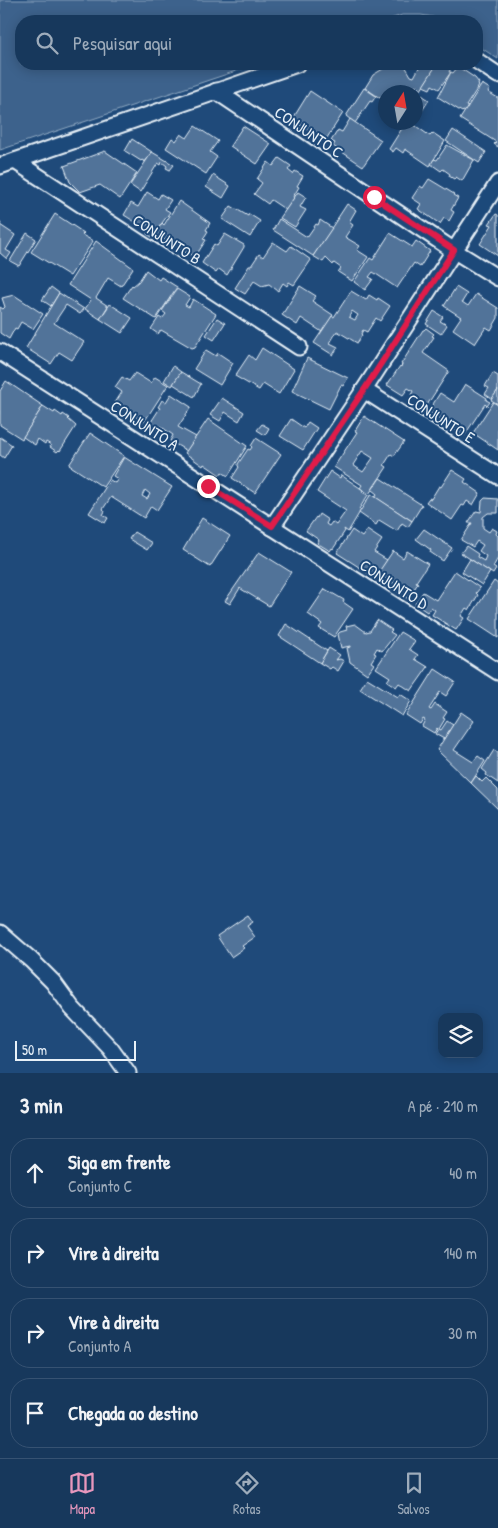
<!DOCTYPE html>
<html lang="pt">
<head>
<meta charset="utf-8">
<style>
  :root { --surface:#17385c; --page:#203f62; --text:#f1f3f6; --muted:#9eacbb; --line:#365272; --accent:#e797bd }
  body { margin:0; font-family:"Patrick Hand",sans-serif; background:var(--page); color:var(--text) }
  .controls { position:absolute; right:15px; bottom:15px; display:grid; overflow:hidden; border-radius:10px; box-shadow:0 2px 12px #0003 }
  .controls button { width:45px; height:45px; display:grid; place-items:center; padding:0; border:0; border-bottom:1px solid var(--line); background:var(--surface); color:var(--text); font:25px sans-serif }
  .compass { position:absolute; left:378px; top:85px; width:45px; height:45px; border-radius:50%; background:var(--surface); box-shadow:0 2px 12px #0003; rotate:11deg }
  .scale { position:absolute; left:15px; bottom:12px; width:121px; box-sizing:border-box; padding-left:5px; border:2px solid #e8f1f8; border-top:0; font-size:14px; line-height:18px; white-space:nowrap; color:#e8f1f8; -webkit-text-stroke:4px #1f4a7a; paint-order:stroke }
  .stop { position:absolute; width:15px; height:15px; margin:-11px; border:4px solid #e11d48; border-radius:50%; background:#fff }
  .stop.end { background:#e11d48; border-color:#fff; box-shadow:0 1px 5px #0008 }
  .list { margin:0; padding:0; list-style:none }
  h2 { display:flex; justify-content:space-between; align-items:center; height:65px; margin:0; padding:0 20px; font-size:21px }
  h2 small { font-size:16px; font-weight:400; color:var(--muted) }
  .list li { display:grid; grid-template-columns:32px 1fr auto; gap:15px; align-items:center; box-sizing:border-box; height:70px; margin:0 10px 10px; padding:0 10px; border:1px solid var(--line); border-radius:20px }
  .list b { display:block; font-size:19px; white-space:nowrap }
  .list p { margin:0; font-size:16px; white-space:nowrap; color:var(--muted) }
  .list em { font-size:16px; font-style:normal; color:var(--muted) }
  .icon { flex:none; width:28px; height:28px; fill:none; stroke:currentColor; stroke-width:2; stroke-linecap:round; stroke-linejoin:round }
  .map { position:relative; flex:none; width:498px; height:1073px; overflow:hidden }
  .search { position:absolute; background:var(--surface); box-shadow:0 2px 12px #0003; left:15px; right:15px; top:15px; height:55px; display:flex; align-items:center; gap:12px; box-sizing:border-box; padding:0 18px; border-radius:20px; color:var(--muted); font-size:19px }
  .sheet { height:385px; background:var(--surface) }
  nav { display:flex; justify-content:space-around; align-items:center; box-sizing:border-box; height:70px; border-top:1px solid var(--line); background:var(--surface); font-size:14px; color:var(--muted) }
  nav a { display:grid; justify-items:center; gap:2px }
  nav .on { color:var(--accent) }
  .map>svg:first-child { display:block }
  .green { fill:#3c628c; stroke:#92aac2 }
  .building { fill:#517399; stroke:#e8f1f8; fill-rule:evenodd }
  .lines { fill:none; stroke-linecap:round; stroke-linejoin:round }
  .minor-casing { stroke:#e8f1f8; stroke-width:19 }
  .minor { stroke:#1f4a7a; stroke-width:15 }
  .route { stroke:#e11d48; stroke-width:6 }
  .labels { text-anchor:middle; stroke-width:4; stroke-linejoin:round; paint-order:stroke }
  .street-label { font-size:16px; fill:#e8f1f8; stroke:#1f4a7a }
</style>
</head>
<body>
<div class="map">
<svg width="498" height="1073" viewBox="0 0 498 1073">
  <rect width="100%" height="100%" fill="#1f4a7a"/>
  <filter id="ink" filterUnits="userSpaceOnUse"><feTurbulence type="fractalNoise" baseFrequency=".02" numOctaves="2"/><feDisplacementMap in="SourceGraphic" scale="10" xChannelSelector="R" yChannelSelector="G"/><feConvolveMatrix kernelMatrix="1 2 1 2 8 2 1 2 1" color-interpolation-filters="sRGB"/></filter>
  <g filter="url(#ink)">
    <path class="green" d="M0,0H498V59L477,45V21H439L433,17L421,15H402L384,21H21V64H257L0,150Z"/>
    <g class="building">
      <path d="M391,64H404L411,76L414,77L421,64H437L421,90L418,85L406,92H386V102L365,88L373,75Z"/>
      <path d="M437,64H444L451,68L449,72H451L439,89L432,85L430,89L423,86Z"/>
      <path d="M457,68H460L475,78L479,83L478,85L479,86L466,106L468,107L465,112L463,111L462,112L438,97L451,72L453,73Z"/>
      <path d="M482,84L490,89L488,92L498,98V147L494,144L496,142L460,119Z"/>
      <path d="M364,88L376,96L372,102L370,101L355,123L346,116Z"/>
      <path d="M310,91L343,113L325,141L292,120Z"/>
      <path d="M419,93L429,100L416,120V98Z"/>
      <path d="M350,119L381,140L363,166L333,146L335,143L331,141L338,130L342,132Z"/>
      <path d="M406,122H410L430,136L433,133L445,141L430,166L405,149L403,153L396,148L393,152L389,149Z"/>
      <path d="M195,126L218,141L210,152L217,157L206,174L166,148L172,138L176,141L181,134L187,138Z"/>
      <path d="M243,126L271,144L257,164L230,146Z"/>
      <path d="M453,130L486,152L479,163L446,141Z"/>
      <path d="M132,139L152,152L145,162L142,160L141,161L125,151Z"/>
      <path d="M447,145L474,160L462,181L456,177L454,179L449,176L450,174L443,169L441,171L431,164L434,159L437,160Z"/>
      <path d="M105,151L137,173L120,199L100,185L80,192L70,182L64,166Z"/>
      <path d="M152,152L174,165L170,170L166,168L167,166L162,162L161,165L158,163L140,192L130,185Z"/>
      <path d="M279,158L291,166L288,170L293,174L295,171L303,176L297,186L299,187L293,197L294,198L286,210L271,200L268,204L254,194L262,183L257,179L268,162L273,166Z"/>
      <path d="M213,175L230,186L223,198L206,187Z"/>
      <path d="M429,179L454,194L453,195L458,198L451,210L454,212L449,221L444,218L440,224L418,209L421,204L412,198L420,186L423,188Z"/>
      <path d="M147,192L158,199L161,194L171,200L165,209L170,212L152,237L147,234L151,227L147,224L145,228L124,215L131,203L138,207Z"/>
      <path d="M298,192L306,197L300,207L306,210L295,227L280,218Z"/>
      <path d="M179,201L210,223L206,230L208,231L203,239L206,240L195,257L187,252L186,253L171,242L170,243L155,234L162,223L164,225Z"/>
      <path d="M347,204L356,210L349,222L353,225L345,237L360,246L357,250L368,257L352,281L338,272L341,268L334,263L333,265L326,258L323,262L313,256Z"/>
      <path d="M231,206L248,216L249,214L260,221L250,237L222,219Z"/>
      <path d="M55,214L84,233L82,235L93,241L70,276L31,252Z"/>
      <path d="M496,214L498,215V256L480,244L492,225L489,224Z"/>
      <path d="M279,219L307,237L316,224L318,225L320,220L332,228L313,256L273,230Z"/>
      <path d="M0,223H1L0,225L15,235L6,250L11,253L7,259L0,253Z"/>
      <path d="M27,233L36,239L19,266L10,261Z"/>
      <path d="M390,233L412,247L416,241L430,251L420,267L414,263L397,288L373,272L369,277L373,279L365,290L354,282L370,258L373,260Z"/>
      <path d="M225,234L244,245V247L227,275L219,269L216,273L202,263L214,244L217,246Z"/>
      <path d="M96,241L133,268L121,286L108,278L96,298L108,306L100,319L85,309L91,300L68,285Z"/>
      <path d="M273,242L287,251L291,246L311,260L294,285L289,282L287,286L283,283L278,291L269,284L262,286L254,281L245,294L235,288L249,266H251L259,254L263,257Z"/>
      <path d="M146,270L159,280L161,277L177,287L156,319L123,298L132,285L133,286L139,281Z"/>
      <path d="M300,286L316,296L312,301L333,315L322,332L301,318L297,325L282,315Z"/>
      <path d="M51,287L59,293L51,306L42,300Z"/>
      <path d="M456,287L467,294L462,302L468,306L476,294L498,308V318L491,330L486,327L475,344L453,329L461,317L444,306Z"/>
      <path d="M177,289L190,297L185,305L189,307L193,299L216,314L195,347L192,348L161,330L158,334L151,329L159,317L162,319L166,314L162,311Z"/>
      <path d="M351,291L366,300L369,295L377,300L378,298L390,306L380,321L376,318L367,332L363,330L361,334L362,335L357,343L337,331L330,343L338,347L333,355L314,343L332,316L334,317ZM352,311L358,315L355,320L349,317Z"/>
      <path d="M59,293L84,309L80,314L66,305L54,323L84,342L72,360L59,352L51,364L26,348Z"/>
      <path d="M14,295L43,314L33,329L21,322L17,329L15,328L9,339L0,333V307L3,309L5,307L2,298Z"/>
      <path d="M110,304L132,318L122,333L100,319Z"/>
      <path d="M434,311L443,317L440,321L447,325L441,334L426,324Z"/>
      <path d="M217,318L225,323L214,340L206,335Z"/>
      <path d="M426,328L434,334L432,336L434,337L423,353L449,371L427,405L411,395L413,391L408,388L403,395L387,385L400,366L401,367L402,364H401L423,330H424Z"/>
      <path d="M262,348L294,369L279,394L263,384L259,390L235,376L249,355L255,360Z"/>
      <path d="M206,350L216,356L218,353L233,363L220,385L194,369Z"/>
      <path d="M307,358L348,378L343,386L341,385L329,409L292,391Z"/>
      <path d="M173,366L181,372L172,386L164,381Z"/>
      <path d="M181,372L201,384L194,397L173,384Z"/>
      <path d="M135,373L151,383L155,377L168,385L144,422L115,403L122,392L115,387L122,377L129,381Z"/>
      <path d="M493,373L498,376V390L492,399L485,394L489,388L485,386Z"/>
      <path d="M6,381L43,406L22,439L0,425V391Z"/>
      <path d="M465,384L487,398L486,400L490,402L487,406L485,404L464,436L428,412L440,393L454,402Z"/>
      <path d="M498,390V404L491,400Z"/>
      <path d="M171,394L191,407L178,427L196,437L187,451L170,441L173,435L160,426L158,431L149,425L160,408L158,407L162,400L166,402Z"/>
      <path d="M222,398L244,412L239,421L225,412L220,421L210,415Z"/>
      <path d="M493,402L498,405V450L473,433Z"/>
      <path d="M43,406L54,413L55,411L62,416L63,414L69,418L68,419L76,426L60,451L59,450L57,452L50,447L51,445L46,442L45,444L38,439L35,445L23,437Z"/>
      <path d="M364,416L404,442L394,456L391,454L384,465L387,467L369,494L360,488L362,485L334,467L357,432L355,431ZM362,451L373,458L363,472L353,465Z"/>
      <path d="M208,419L247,446L228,476L222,472L220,475L204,464L203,466L185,453Z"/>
      <path d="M291,419L304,428L308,422L317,428L303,450L280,436Z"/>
      <path d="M262,424L269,428L265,435L257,430Z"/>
      <path d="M90,433L124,456L103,487L69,465Z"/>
      <path d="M0,437L12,445L4,458L0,455Z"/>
      <path d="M256,438L281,454L255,493L232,478L239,467L238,466V464L248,449L250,450L252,447L251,446Z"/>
      <path d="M124,457L172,487L157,510L151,506L144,518L111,497L103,509L105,511L103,515L108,518L105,523L89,513L110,480L115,483L118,479L113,476ZM145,490L150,494L147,499L142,496Z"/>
      <path d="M452,470L466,479L464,482L480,493L473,505L467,501L464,506L462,505L452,520L426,502L429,498L431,499L439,486L441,487Z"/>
      <path d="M330,471L340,478L341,475L363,490L362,492L368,495L359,509L361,510L348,532L344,529L345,531L333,549L332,548L330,551L317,543L319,540L306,531L316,517L317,518L319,514L328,520L326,524L329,526L332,522L336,525L346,511L317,492Z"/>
      <path d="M380,478L422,505L412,521L375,497L377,494L372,490Z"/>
      <path d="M371,494L412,521L408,527L402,523L397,531L379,520L376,525L359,513Z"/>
      <path d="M485,498L498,499V513H488L483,517V528L489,532L492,528L497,531L496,534L498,536V558L493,567L496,569L493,574L461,553L466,546L478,554L477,557L484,561L486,556L479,551L483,545L477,541L473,547L461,540L472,523H468L476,511L481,512L482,501Z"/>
      <path d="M202,518L230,536L210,567L183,550Z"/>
      <path d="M424,529L452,548L443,561L430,552L431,550L416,539Z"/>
      <path d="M352,530L362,537L367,530L382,540L374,552L387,560L376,578L337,553Z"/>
      <path d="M134,532L152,543L147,550L129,539Z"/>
      <path d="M393,551L403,558L407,551L428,564L416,582L418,583L408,599L397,591L394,587L396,585L378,573Z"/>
      <path d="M259,552L291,572L269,606L241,589L240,588L230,604L225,601Z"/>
      <path d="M470,559L490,572L482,585L462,572Z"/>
      <path d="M455,571L480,588L476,593L478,595L469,610L466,608L461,616L464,618L456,630L432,615L435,610L431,607L427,612L415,604L423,592L436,600Z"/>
      <path d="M494,581L498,584V638L469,619Z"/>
      <path d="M325,589L344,600L343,602L353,609L334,637L319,628L322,624L308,614Z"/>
      <path d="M377,620L392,630L390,632L395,635L382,651L377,648L374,653L376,654L371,662L374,664L367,674L350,662L347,648L350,647V646L341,648L338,634L340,632L347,630L346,626L355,624L366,632L370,631Z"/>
      <path d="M286,624L327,651L320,663L279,636Z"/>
      <path d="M400,632L415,641L409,649L418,655L415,659L428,667L411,691L399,683L396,687L387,681L390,677L376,668Z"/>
      <path d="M329,648L340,655L336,660L340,659L344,661L338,671L332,667L330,669L320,663Z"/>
      <path d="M435,669L455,682L446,696L440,692L429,709L431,710L435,704L447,712L443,718L445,719L439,729L441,730L447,721L453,725L444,739L435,734L438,729L437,728L434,733L422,726L425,720L423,719L420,724L406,715Z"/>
      <path d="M367,678L398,697L400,694L411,701L402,716L360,689Z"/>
      <path d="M461,712L474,721L454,750L473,762L478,756L485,761L471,783L437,750Z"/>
      <path d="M494,750L498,753V783L486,775L487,773L482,769Z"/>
      <path d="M476,776L482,782L486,778L498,790V809L471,783Z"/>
      <path d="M248,915L253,922L247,926L255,937L242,946L244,948L231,957L217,936Z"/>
    </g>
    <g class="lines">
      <g class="minor-casing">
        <g id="minor">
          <path d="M477,61L498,75"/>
          <path d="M216,91L453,250L498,278"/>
          <path d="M15,161L299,347"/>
          <path d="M0,166L297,64"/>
          <path d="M0,352L498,672"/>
          <path d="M364,390L498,476"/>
          <path d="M272,527L364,390L498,183"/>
          <path d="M0,933L31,960L53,982L72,1008L110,1048L128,1073"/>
        </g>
      </g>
      <use href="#minor" class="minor"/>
    </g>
  </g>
  <g class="lines" filter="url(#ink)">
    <path class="route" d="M208,486L272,526L364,390L454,250L374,197"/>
  </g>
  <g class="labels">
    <g class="street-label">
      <text transform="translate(309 132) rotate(34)" y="6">CONJUNTO C</text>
      <text transform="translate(167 239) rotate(33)" y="6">CONJUNTO B</text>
      <text transform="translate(441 418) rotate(33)" y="6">CONJUNTO E</text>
      <text transform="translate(145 425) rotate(33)" y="6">CONJUNTO A</text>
      <text transform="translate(394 584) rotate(33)" y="6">CONJUNTO D</text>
    </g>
  </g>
</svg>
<div class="controls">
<button><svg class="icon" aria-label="layers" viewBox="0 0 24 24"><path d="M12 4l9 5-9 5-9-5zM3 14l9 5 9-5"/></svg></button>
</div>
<svg class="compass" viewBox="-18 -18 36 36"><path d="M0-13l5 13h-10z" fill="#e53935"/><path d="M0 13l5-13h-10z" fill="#9eacbb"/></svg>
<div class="scale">50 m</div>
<div class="stop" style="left:374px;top:197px"></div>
<div class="stop end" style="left:208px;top:486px"></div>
<div class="search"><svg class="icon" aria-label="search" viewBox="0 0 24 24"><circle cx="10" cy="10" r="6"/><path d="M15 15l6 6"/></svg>Pesquisar aqui</div>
</div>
<section class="sheet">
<h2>3 min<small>A pé · 210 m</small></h2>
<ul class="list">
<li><svg class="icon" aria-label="ahead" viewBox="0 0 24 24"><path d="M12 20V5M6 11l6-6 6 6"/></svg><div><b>Siga em frente</b><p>Conjunto C</p></div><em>40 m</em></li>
<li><svg class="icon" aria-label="right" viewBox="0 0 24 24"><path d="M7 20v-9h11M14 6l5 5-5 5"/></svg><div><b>Vire à direita</b></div><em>140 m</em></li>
<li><svg class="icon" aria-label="right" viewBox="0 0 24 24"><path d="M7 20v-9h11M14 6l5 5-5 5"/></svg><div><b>Vire à direita</b><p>Conjunto A</p></div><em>30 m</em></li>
<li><svg class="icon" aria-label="arrive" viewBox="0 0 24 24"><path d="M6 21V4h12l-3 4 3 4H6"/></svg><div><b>Chegada ao destino</b></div></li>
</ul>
</section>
<nav>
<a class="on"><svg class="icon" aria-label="map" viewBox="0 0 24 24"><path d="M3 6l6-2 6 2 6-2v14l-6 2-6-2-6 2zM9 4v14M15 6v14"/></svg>Mapa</a>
<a><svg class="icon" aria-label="directions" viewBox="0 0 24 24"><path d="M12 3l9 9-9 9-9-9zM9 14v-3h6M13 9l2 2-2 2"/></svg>Rotas</a>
<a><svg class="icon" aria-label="saved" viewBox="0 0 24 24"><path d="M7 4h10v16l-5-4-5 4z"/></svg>Salvos</a>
</nav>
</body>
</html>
